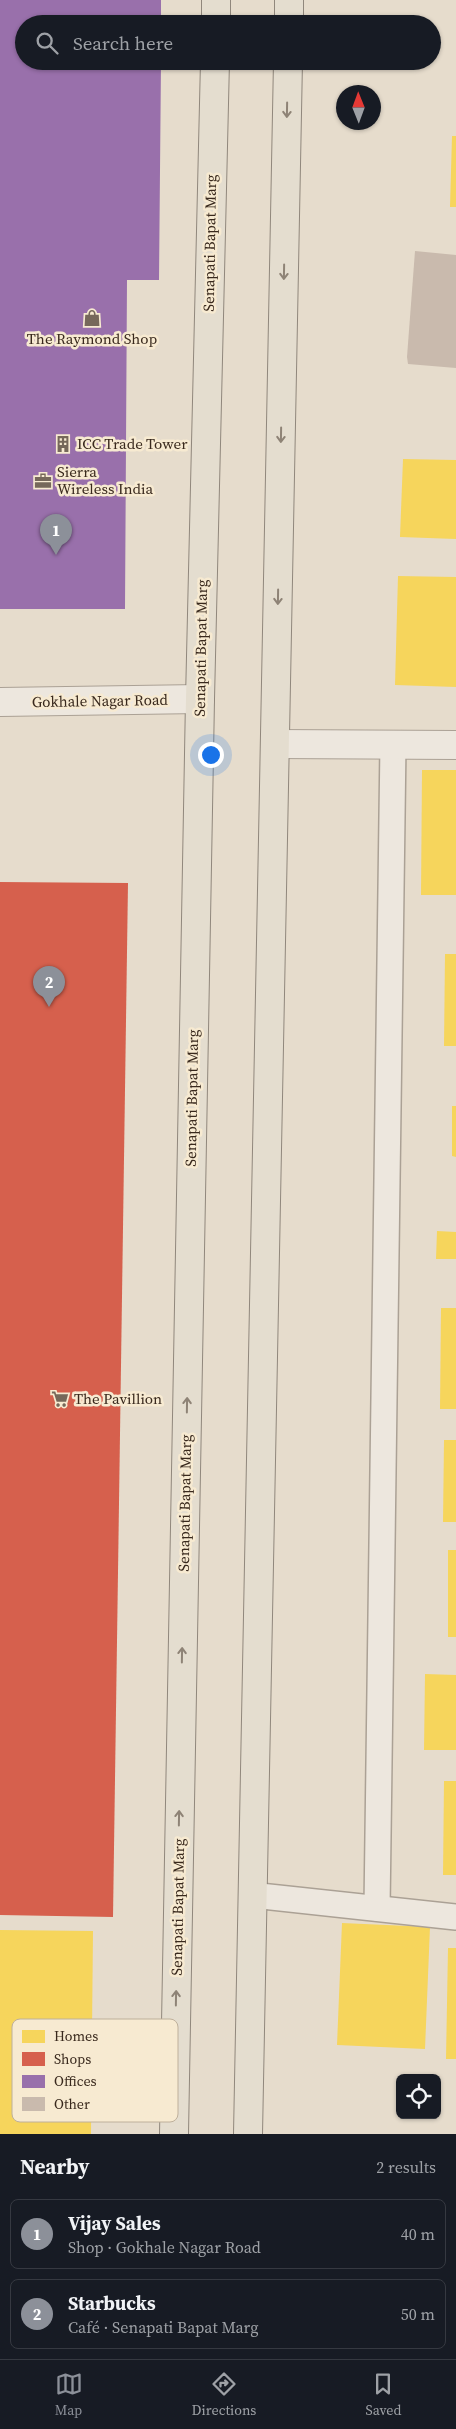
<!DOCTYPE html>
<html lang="en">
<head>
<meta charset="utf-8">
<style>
  :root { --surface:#171b24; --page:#242831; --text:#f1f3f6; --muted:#9ea1a6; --line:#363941; --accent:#8c9099 }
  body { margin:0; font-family:"Source Serif 4",serif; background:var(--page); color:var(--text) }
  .controls { position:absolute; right:15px; bottom:15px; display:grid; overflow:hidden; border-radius:8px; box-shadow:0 1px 4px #0004 }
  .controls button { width:45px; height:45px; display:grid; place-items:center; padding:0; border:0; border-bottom:1px solid var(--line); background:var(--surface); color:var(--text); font:25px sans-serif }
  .compass { position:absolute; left:336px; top:85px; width:45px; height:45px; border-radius:50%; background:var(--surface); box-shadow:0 1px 4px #0004; rotate:359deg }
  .you { position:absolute; left:210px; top:754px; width:18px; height:18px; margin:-12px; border:4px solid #fff; border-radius:50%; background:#1a73e8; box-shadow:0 0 0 8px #1a73e833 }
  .badge { display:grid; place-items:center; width:32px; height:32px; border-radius:50%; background:var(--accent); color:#fff; font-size:16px; font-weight:700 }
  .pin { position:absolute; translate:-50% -41px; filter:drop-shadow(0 1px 2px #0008) }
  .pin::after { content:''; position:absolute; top:26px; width:18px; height:15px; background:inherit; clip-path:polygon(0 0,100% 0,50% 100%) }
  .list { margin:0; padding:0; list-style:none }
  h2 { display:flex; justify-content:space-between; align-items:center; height:65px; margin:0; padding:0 20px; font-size:21px }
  h2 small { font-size:16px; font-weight:400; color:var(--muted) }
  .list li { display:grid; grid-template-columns:32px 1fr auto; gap:15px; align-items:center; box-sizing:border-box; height:70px; margin:0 10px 10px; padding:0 10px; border:1px solid var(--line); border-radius:8px }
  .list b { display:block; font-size:19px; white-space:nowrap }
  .list p { margin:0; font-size:16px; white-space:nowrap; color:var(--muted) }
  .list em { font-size:16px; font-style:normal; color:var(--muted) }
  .icon { flex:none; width:28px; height:28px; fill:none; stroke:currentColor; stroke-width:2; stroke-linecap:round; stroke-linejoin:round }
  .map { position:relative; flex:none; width:456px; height:2134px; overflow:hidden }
  .search { position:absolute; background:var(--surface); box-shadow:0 1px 4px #0004; left:15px; right:15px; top:15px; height:55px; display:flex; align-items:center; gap:12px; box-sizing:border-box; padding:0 18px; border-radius:28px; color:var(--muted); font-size:19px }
  .sheet { height:225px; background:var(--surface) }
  nav { display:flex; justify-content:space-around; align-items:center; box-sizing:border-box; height:70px; border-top:1px solid var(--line); background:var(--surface); font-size:14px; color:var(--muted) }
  nav a { display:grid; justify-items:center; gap:2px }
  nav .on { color:var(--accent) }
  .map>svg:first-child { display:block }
  .homes { fill:#f6d55c }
  .shops { fill:#d6604d }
  .offices { fill:#9970ab }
  .building { fill:#c9baad }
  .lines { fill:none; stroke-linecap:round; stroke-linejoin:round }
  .service-casing { stroke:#aba195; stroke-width:28 }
  .minor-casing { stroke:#aba195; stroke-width:30 }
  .tertiary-casing { stroke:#aba195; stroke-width:30 }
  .primary-casing { stroke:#90877c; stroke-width:30 }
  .service { stroke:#ede7de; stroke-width:25 }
  .minor { stroke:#ede7de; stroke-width:28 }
  .tertiary { stroke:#ede7de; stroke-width:28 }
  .primary { stroke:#e4ddcf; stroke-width:28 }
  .oneway { stroke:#8e8376 }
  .labels { text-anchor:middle; stroke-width:5; stroke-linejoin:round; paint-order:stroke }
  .street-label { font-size:15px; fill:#39291d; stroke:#f7ead1 }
  .poi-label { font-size:15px; fill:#39291d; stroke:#f7ead1; text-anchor:start }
  .key { fill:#f7ead1; stroke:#beb09b; stroke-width:1 }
  .key-label { font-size:14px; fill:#39291d }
</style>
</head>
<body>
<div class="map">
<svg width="456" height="2134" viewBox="0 0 456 2134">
  <rect width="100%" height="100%" fill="#e6dccc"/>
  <g class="homes">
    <path d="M452,136H456V207H450Z"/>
    <path d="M403,459L456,460V539L400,537Z"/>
    <path d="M398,576L456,577V687L395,685Z"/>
    <path d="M422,770H456V895H421Z"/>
    <path d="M445,954H456V1046H444Z"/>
    <path d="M452,1106H456V1157L452,1156Z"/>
    <path d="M437,1231L456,1232V1259H436Z"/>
    <path d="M441,1308H456V1409H440Z"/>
    <path d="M444,1440H456V1522H443Z"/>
    <rect x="448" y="1550" width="8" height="87"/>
    <path d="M425,1674L456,1675V1750H424Z"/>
    <path d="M444,1781H456V1875H443Z"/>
    <path d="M342,1923L430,1927L425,2049L337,2045Z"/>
    <path d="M0,1930L93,1931L91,2134H0Z"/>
    <path d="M448,1948H456V2059H446Z"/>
  </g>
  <path class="shops" d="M0,882L128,883L113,1917L0,1915Z"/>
  <path class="offices" d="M0,0H161V24H24V61H161L159,280H127L125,609H0Z"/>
  <path class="building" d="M415,251L456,255V368L408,364L407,357Z"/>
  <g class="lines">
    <g class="service-casing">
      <g id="service">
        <path d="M252,1895L456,1917"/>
        <path d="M377,1908L393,744"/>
      </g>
    </g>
    <g class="minor-casing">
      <path id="minor" d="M275,744L456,745"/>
    </g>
    <g class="tertiary-casing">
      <path id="tertiary" d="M0,702L200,699"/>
    </g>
    <g class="primary-casing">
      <g id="primary">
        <path d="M216,24V0"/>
        <path d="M289,24V0"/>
        <path d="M174,2134L200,699L215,61"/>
        <path d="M248,2134L288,61"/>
      </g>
    </g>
    <use href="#service" class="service"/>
    <use href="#minor" class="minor"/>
    <use href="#tertiary" class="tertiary"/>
    <use href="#primary" class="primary"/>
  </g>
  <defs><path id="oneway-shaft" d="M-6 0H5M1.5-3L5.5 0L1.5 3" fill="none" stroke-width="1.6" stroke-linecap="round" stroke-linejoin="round" transform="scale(1.25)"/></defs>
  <g class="oneway">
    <use href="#oneway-shaft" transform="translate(287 110) rotate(91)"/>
    <use href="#oneway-shaft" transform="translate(284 272) rotate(91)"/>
    <use href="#oneway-shaft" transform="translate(281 435) rotate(91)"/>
    <use href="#oneway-shaft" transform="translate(278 597) rotate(91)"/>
    <use href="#oneway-shaft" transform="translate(187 1405) rotate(-89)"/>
    <use href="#oneway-shaft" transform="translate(182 1655) rotate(-89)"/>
    <use href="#oneway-shaft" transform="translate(179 1818) rotate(-89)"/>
    <use href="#oneway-shaft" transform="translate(176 1998) rotate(-89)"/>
  </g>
  <defs>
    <g id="shop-bare" transform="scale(1.35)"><path d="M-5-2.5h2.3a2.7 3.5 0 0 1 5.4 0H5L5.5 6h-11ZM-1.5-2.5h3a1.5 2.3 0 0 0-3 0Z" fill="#76685a" stroke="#f7ead1" stroke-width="2.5" paint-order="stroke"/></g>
    <g id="building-bare" transform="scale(1.35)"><path d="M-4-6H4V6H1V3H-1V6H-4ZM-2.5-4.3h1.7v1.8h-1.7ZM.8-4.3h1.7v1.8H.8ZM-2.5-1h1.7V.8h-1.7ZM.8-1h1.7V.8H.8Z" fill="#76685a" stroke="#f7ead1" stroke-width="2.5" paint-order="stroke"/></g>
    <g id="office-bare" transform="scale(1.35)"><path d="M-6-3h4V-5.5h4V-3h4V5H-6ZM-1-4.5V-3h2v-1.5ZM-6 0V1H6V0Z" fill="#76685a" stroke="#f7ead1" stroke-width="2.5" paint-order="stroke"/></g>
    <g id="supermarket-bare" transform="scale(1.35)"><path d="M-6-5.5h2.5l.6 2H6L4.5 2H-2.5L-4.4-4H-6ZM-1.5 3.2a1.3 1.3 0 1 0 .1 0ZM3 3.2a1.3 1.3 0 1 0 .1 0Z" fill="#76685a" stroke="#f7ead1" stroke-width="2.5" paint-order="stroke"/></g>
  </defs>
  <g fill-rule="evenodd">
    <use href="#shop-bare" x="92" y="318"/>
    <use href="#building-bare" x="63" y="444"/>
    <use href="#office-bare" x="43" y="481"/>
    <use href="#supermarket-bare" x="60" y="1399"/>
  </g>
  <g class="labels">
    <g class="street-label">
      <text transform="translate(210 243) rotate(-89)" y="5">Senapati Bapat Marg</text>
      <text transform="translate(201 648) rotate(-89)" y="5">Senapati Bapat Marg</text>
      <text transform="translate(100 701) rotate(-1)" y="5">Gokhale Nagar Road</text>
      <text transform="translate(192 1098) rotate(-89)" y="5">Senapati Bapat Marg</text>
      <text transform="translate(185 1503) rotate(-89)" y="5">Senapati Bapat Marg</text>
      <text transform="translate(178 1907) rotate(-89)" y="5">Senapati Bapat Marg</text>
    </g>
    <g class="poi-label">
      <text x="92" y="344" text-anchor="middle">The Raymond Shop</text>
      <text x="77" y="449">ICC Trade Tower</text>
      <text x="57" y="477">Sierra<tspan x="57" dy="17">Wireless India</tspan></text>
      <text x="74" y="1404">The Pavillion</text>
    </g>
  </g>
  <rect x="12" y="2019" width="166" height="103" rx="8" class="key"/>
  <rect x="22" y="2030" width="23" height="13" fill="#f6d55c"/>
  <rect x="22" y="2052" width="23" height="14" fill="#d6604d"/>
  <rect x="22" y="2075" width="23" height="13" fill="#9970ab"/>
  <rect x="22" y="2097" width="23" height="14" fill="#c9baad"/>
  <g class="key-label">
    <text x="54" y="2041">Homes</text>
    <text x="54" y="2064">Shops</text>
    <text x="54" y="2086">Offices</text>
    <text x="54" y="2109">Other</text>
  </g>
</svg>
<div class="controls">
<button><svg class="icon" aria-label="locate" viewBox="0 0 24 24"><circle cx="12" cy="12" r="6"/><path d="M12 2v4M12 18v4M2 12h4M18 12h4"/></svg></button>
</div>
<svg class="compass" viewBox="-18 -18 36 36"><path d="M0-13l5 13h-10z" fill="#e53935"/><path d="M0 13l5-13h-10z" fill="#9ea1a6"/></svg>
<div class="you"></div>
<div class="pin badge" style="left:56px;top:555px">1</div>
<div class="pin badge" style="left:49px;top:1007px">2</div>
<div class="search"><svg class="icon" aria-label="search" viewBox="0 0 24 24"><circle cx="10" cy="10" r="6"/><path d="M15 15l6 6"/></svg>Search here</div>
</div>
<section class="sheet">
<h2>Nearby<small>2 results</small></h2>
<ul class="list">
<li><span class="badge">1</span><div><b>Vijay Sales</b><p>Shop · Gokhale Nagar Road</p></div><em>40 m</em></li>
<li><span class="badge">2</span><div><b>Starbucks</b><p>Café · Senapati Bapat Marg</p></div><em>50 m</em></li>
</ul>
</section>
<nav>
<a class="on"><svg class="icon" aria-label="map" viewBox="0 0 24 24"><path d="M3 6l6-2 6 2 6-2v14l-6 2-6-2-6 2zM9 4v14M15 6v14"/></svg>Map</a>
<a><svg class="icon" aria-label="directions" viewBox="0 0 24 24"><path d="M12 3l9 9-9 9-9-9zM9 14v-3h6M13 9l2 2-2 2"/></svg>Directions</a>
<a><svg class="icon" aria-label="saved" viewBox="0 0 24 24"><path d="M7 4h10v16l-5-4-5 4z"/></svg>Saved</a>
</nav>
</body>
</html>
